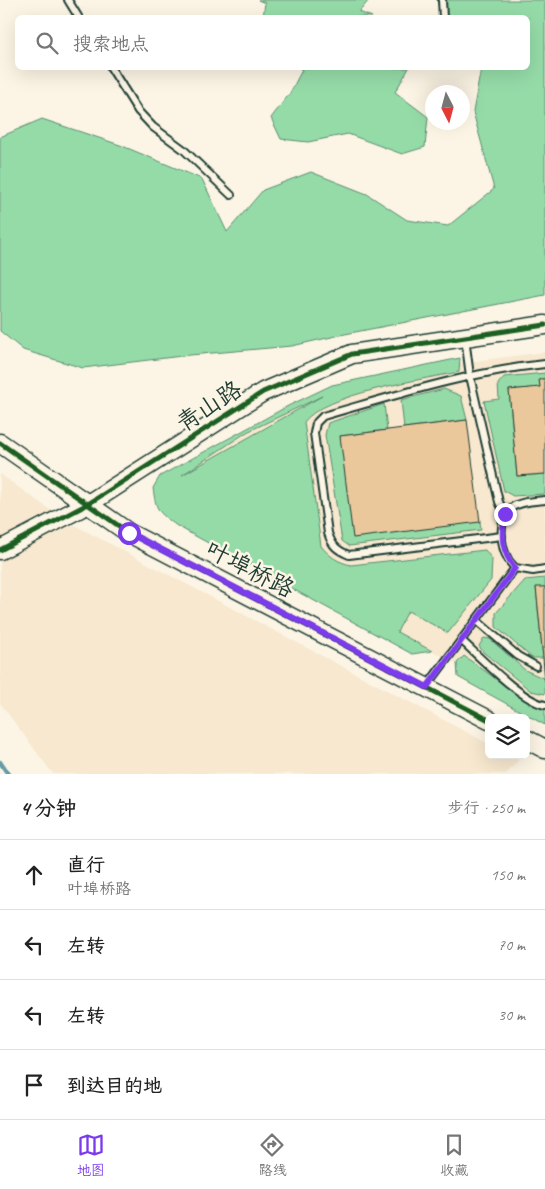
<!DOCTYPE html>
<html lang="zh">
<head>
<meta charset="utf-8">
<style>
  :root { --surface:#fff; --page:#f6f6f6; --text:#222; --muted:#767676; --line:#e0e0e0; --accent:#7c3aed }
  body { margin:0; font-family:Caveat,"LXGW WenKai TC",sans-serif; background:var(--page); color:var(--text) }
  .controls { position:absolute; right:15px; bottom:15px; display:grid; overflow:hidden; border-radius:8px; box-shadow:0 5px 20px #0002 }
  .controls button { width:45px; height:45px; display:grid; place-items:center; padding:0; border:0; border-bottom:1px solid var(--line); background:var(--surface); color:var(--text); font:25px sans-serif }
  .compass { position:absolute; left:425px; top:85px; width:45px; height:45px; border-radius:50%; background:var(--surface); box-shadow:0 5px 20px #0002; rotate:174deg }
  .stop { position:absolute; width:15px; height:15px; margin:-11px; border:4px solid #7c3aed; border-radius:50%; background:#fff }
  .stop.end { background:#7c3aed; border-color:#fff; box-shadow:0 1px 5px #0008 }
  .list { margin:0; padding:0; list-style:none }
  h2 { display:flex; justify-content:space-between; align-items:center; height:65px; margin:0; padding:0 20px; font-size:21px }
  h2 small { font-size:16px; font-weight:400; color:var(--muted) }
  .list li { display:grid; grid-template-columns:32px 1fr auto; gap:15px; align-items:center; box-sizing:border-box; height:70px; padding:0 20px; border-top:1px solid var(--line) }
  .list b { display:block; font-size:19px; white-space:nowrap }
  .list p { margin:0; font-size:16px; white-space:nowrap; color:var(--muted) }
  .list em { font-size:16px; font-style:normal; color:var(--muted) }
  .icon { flex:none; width:28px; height:28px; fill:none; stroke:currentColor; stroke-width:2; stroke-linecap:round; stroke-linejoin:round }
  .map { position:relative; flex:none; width:545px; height:774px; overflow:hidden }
  .search { position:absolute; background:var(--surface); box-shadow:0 5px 20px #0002; left:15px; right:15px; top:15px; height:55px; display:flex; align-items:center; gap:12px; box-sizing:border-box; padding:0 18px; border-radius:8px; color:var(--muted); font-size:19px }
  .sheet { height:345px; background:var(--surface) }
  nav { display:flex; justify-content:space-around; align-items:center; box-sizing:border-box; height:70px; border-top:1px solid var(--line); background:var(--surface); font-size:14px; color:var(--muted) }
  nav a { display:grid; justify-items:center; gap:2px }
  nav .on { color:var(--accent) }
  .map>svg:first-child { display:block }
  .built { fill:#f7e8cf }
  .green { fill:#95dba8; stroke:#5a8c6e; fill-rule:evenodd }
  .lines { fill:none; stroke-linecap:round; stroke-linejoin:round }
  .stream { stroke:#639ba5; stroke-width:4.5 }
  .building { fill:#ebc89c; stroke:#1f3d34 }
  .lane-casing { stroke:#1f3d34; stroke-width:10 }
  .secondary-casing { stroke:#1f3d34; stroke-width:21 }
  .lane { stroke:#fcf5e5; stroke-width:6 }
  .secondary { stroke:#fcf5e5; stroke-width:18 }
  .cycleway-casing { stroke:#fcf5e5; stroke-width:8 }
  .cycleway { stroke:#1b5e20; stroke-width:5 }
  .route { stroke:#7c3aed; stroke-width:6 }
  .labels { text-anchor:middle; stroke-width:5; stroke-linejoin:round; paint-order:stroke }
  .street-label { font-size:24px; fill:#1f3d34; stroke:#fcf5e5 }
</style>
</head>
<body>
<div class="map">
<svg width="545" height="774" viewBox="0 0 545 774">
  <rect width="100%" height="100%" fill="#fcf5e5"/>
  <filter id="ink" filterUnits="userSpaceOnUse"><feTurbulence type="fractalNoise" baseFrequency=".02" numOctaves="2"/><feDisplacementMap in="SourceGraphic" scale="10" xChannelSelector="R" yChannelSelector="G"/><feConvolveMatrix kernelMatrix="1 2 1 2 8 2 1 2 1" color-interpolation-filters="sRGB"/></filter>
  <g filter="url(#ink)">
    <g class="built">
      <path d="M545,352V718L465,668L183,522L172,481L247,432L333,390L459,363Z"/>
      <path d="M0,474L63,519L489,744V755H510L519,760L506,774H53L0,703Z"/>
    </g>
    <g class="green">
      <path d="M258,0H369L359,12L372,17H263L265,3Z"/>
      <path d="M437,0H545V295L345,334L292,346L190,355L83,368L23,350L0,331V137L42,119L120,145L202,179L227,232L263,190L311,172L367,194L407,220L448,226L494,189L473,112L481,68H528V18L442,17Z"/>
      <path d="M299,68H409L395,92L428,117L425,147L402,154L348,134L308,142L281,139L271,118L290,93L302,70Z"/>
      <path d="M460,358L459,372C424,379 324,394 304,422L321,546C330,557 338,562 351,565L485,550L492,559L491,580L448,633L408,611L397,632L432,651L412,654L177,526C158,512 156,511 153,488L160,476L288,406L332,385ZM322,396L182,475L247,432Z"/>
      <path d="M545,373V379H539L540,387L509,390L517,476L545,474V494L513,496L504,491L484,401L499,399L498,384L504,377Z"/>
      <path d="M444,389L461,396L467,420L404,428L401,400Z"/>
      <path d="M384,404L387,430L340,436L480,522L481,530L349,546L342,541L325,435L328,423Z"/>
      <path d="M545,578V587L536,588L543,658H532L496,627V613L525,580Z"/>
      <path d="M484,638L490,639L525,670L545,679V694L531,691L483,652L479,646Z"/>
      <path d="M464,656L507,687L545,710V725L458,677L457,663Z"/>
    </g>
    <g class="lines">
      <path class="stream" d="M0,762L8,774"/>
    </g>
    <g class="building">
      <path d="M539,379H545V474L517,476L509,390L540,387Z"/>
      <path d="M467,420L480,522L353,538L340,436Z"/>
      <path d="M536,587H545V681L543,658Z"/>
    </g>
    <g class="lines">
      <g class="lane-casing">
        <g id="lane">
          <path d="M68,0L79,18"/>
          <path d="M442,0L443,18"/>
          <path d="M111,68L138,111L153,127L183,149L231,195"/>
          <path d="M465,338L470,376L499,502L505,514"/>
          <path d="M545,500C535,501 520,501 511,508C498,518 500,546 508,559C509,562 513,565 515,568L533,571L545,569"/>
          <path d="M502,536L349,555C337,550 332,546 328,533L314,433L316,423L323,416C397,395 468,372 545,364"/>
          <path d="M476,620L518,656L536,666"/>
          <path d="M461,640C480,657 522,701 545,705"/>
          <path d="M427,686L515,568"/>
        </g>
      </g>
      <g class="secondary-casing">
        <g id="secondary">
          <path d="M0,443L129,533L489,720"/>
          <path d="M0,550L88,504L263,392L352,354L545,325"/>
          <path d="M526,739L545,749"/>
        </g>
      </g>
      <use href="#lane" class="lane"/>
      <use href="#secondary" class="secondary"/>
      <g class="cycleway-casing">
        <g id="cycleway">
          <path d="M0,443L129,533L489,720"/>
          <path d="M0,550L88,504L263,392L352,354L545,325"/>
        </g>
      </g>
      <use href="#cycleway" class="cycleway"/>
    </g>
  </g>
  <g class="lines" filter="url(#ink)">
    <path class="route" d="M129,533L427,687L515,568C501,551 501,535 505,514"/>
  </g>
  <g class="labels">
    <g class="street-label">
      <text transform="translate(209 406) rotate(-33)" y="8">青山路</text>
      <text transform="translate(250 569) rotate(27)" y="8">叶埠桥路</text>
    </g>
  </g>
</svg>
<div class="controls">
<button><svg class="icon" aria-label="layers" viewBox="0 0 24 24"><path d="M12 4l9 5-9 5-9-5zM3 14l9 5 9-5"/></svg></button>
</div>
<svg class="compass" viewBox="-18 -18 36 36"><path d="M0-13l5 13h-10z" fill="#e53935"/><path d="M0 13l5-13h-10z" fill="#767676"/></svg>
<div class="stop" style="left:129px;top:533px"></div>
<div class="stop end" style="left:505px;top:514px"></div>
<div class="search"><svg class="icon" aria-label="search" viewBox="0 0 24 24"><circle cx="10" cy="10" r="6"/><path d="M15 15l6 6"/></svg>搜索地点</div>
</div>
<section class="sheet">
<h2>4 分钟<small>步行 · 250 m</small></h2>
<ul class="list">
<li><svg class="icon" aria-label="ahead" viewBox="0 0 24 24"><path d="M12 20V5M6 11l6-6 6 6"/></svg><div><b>直行</b><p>叶埠桥路</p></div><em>150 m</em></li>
<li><svg class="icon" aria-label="left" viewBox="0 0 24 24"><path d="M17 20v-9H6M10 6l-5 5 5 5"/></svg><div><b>左转</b></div><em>70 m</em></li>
<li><svg class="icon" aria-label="left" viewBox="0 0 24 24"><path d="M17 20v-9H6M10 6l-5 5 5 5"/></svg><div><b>左转</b></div><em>30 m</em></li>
<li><svg class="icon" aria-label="arrive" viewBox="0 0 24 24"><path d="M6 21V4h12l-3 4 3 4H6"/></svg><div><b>到达目的地</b></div></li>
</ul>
</section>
<nav>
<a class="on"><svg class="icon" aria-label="map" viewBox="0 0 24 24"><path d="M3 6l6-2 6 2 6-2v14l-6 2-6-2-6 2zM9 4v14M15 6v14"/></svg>地图</a>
<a><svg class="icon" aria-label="directions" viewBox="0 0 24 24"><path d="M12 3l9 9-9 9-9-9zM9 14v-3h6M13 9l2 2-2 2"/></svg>路线</a>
<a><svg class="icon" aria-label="saved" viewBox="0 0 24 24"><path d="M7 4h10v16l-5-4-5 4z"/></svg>收藏</a>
</nav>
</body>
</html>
